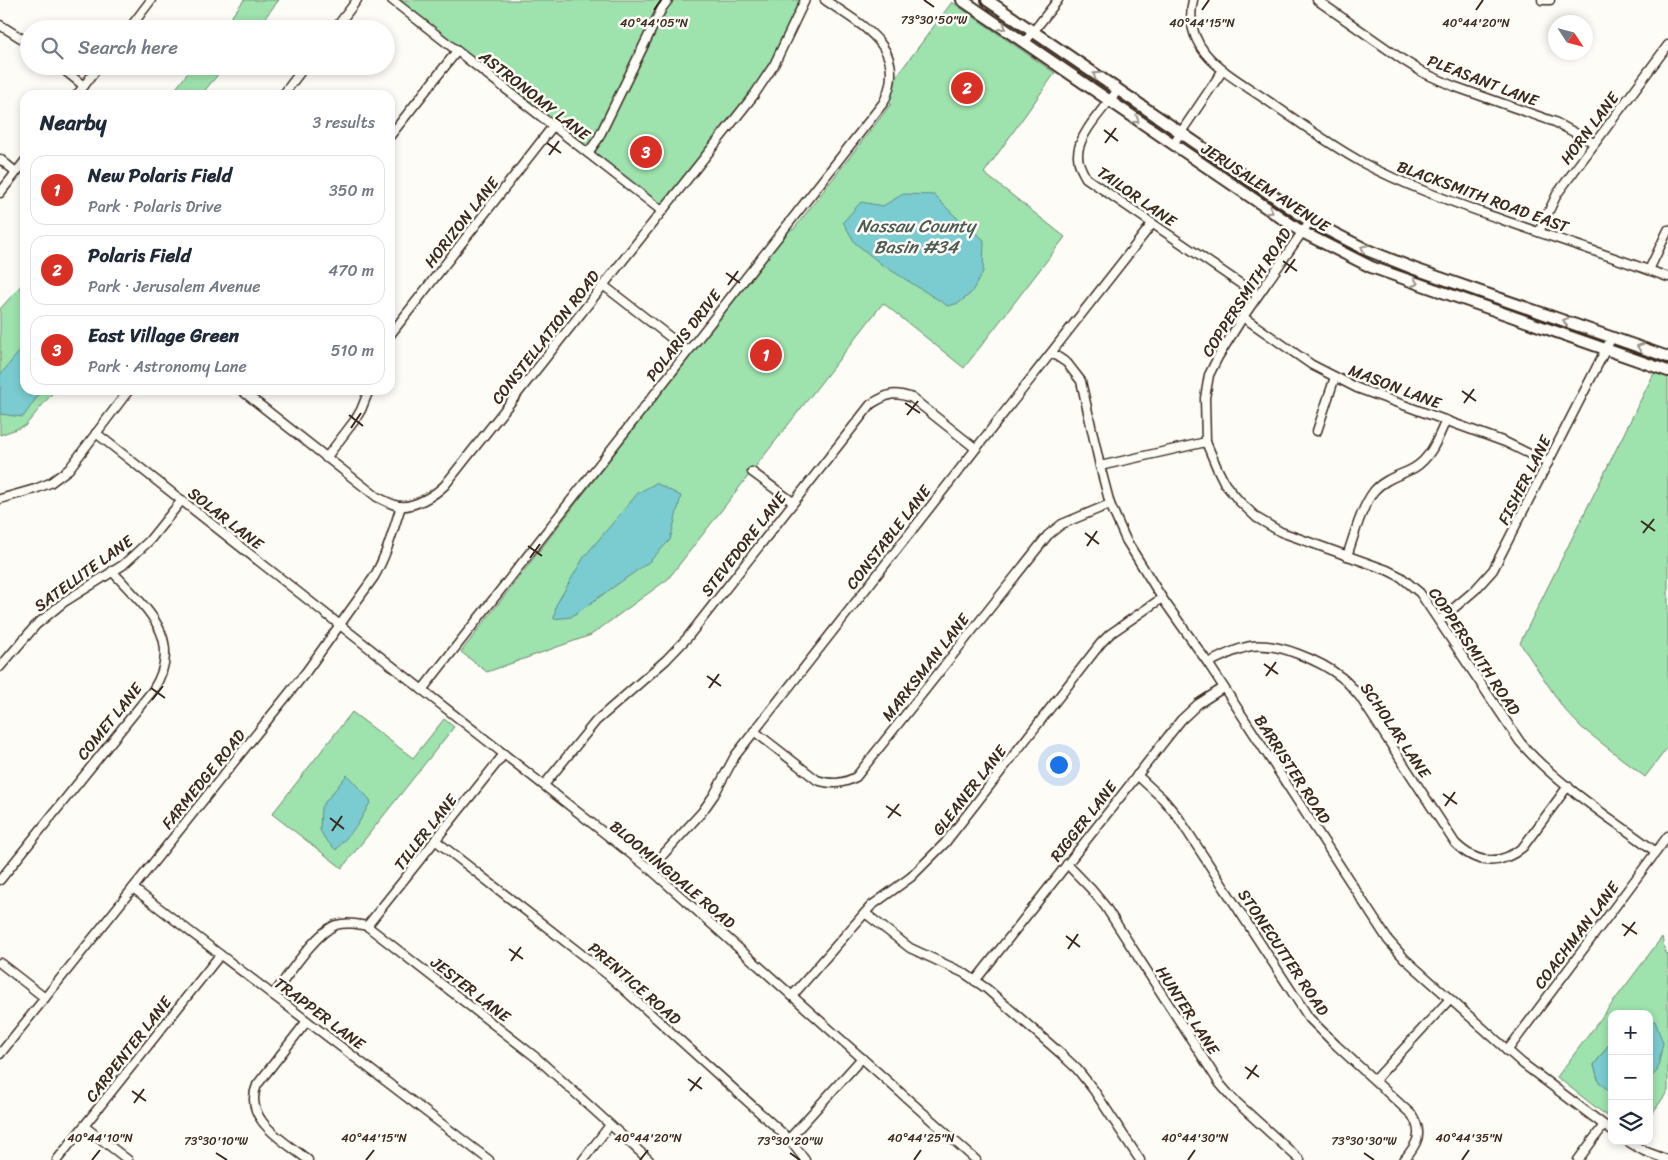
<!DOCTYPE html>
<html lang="en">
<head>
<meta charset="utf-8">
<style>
  :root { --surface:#fff; --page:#f2f2f3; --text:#1f2937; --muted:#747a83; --line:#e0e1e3; --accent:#d93025 }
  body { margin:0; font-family:Sriracha,sans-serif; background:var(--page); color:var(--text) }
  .controls { position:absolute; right:15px; bottom:15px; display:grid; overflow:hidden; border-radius:10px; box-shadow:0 2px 8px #0003 }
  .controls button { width:45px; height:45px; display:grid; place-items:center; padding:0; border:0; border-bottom:1px solid var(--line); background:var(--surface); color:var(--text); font:25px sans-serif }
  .compass { position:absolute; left:1548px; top:15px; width:45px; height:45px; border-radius:50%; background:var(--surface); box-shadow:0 2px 8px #0003; rotate:126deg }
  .you { position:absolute; left:1058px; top:764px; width:18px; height:18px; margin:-12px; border:4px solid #fff; border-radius:50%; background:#1a73e8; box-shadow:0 0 0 8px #1a73e833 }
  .badge { display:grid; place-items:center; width:32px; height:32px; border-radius:50%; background:var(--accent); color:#fff; font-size:16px; font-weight:700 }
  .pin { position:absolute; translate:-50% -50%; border:2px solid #fff; box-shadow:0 1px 5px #0006 }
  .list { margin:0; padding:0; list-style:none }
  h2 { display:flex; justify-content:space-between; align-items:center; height:65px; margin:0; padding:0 20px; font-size:21px }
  h2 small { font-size:16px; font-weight:400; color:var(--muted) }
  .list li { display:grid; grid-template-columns:32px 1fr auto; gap:15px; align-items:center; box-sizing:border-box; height:70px; margin:0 10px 10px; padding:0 10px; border:1px solid var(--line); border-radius:15px }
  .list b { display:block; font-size:19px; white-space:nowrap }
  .list p { margin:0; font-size:16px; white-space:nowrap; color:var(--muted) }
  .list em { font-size:16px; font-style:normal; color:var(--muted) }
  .icon { flex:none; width:28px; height:28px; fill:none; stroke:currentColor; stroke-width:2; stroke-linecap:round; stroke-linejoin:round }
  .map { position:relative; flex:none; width:1668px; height:1160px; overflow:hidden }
  .search { position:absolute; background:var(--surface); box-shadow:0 2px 8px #0003; left:20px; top:20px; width:375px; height:55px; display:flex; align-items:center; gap:12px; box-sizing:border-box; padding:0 18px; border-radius:28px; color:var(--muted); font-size:19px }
  .panel { position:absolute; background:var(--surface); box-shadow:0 2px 8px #0003; left:20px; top:90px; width:375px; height:305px; border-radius:15px }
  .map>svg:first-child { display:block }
  .green { fill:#9ee2ad; stroke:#6c8666 }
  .water { fill:#7accd0; stroke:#618b89 }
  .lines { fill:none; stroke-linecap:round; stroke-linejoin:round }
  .street-casing { stroke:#3b2a1e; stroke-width:11 }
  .secondary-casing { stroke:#3b2a1e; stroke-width:14 }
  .street { stroke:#fdfcf7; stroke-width:8 }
  .secondary { stroke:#fdfcf7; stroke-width:10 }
  .oneway { stroke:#9c938a }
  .ticks { fill:none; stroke:#3b2a1e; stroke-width:2 }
  .labels { text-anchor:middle; stroke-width:5; stroke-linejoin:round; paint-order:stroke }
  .street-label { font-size:16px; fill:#3b2a1e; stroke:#fdfcf7 }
  .water-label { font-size:18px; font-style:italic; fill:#4e5b53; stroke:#fdfcf7 }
  .ticks-label { font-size:12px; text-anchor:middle; fill:#3b2a1e; stroke:#fdfcf7; stroke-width:5; stroke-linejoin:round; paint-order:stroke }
</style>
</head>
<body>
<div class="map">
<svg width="1668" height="1160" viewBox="0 0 1668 1160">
  <rect width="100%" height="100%" fill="#fdfcf7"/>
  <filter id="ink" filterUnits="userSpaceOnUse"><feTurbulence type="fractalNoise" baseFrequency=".02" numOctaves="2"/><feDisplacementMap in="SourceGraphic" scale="10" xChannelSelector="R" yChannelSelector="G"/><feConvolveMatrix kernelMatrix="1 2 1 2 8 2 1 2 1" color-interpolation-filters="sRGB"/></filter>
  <g filter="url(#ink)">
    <g class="green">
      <path d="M244,0H279L256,29H222Z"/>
      <path d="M392,0H802L794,11L773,65L660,211Z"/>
      <path d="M952,2L1055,73L984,173L1065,237L964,368L883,303L668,579L591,635L487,672L461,652L649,409L648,407L788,227L793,230L891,104L885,99L890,85Z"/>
      <path d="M193,66H225L201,95H171Z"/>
      <path d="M25,281V390H55L25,426L0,435V309Z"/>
      <path d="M1658,365L1668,369V747L1645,777L1581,727L1564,709L1520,643Z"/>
      <path d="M352,712L413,758L444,719L454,727L342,868L272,814Z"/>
      <path d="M1662,937L1665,953L1668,954V1091L1649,1118V1079L1657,1071L1655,1022L1649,1021V1014H1612V1040L1594,1065L1599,1082L1612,1094V1120L1557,1077Z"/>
    </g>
    <g class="water">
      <path d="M903,194L934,195L955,216L984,240L983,272L971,293L959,303L948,306L881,264L855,243L843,222L861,202L883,206Z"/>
      <path d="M25,345V390H42L23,417L0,414V375Z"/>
      <path d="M656,483L681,496L670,540L649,562L571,617L554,619L556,605L584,557L638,493Z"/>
      <path d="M347,775L371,801L358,824L336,850L325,839L320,830L321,807Z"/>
      <path d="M1649,1021H1655L1663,1043L1657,1071L1649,1079Z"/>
      <path d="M1612,1040V1094L1599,1082L1594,1065Z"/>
    </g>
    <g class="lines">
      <g class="street-casing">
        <g id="street">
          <path d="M392,0L662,211"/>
          <path d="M1193,0C1181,53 1231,75 1268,101C1299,122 1330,145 1363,163C1408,187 1456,203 1503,220C1558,239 1613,257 1668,277"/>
          <path d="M1317,0L1403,60L1424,73L1453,86L1555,122L1594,143"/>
          <path d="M1542,0H1550"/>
          <path d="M0,25L29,43"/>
          <path d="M129,29L151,0"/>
          <path d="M335,29L357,0"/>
          <path d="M1025,42L1058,0"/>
          <path d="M59,66L84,86"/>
          <path d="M1118,90C1106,106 1077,135 1078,156C1078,164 1082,171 1086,178L1257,295"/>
          <path d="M77,95L99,66"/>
          <path d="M283,95L305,66"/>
          <path d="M390,136L457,51"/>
          <path d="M1173,144L1223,70"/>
          <path d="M588,153L598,139L662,8L668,0"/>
          <path d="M0,159L16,172"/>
          <path d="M0,193L25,161"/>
          <path d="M1310,221L1243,317L1218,357L1209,375L1205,398L1206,442L1217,468L1225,484L1239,501L1257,518L1281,532L1387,570L1401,577L1420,593L1520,742C1558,786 1610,817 1656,852"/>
          <path d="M1539,232L1557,194L1668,45"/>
          <path d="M1649,270L1668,230"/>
          <path d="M603,285L688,351"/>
          <path d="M1243,317L1312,365L1357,388L1505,442L1548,463"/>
          <path d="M390,335L553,126"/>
          <path d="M1052,353L1067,363L1081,381L1100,466L1110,504L1126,540L1162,598L1208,663L1388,940L1404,958L1522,1063L1612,1131"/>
          <path d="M241,390L377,497C384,500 392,505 399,506C414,508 435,495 445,485L754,95L774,65L805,0"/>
          <path d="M1317,431L1335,377"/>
          <path d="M96,433L650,869L976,1160"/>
          <path d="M326,458L355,420L361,410L369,390"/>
          <path d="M1100,466L1206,442"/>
          <path d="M752,472L793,502"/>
          <path d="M0,499L35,489L50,483L69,469L129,390"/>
          <path d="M1347,556C1354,536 1361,508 1374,491C1384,479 1401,475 1414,468C1431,458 1438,438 1446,420"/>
          <path d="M1440,620L1475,590L1493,570L1612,337"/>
          <path d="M1208,663C1222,656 1236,649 1251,646C1277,642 1321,661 1341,677C1348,682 1354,690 1360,697L1455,843C1476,864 1499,867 1523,847L1568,786"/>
          <path d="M0,667L36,625L64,602L123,565L149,541L182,500"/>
          <path d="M422,690L884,102C909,48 864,27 825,0"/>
          <path d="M754,731L817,780C832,785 842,784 856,777L1048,535L1062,524L1110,504"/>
          <path d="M1137,775L1163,799L1178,817L1309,1018L1336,1045L1412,1115C1424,1134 1417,1144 1404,1160"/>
          <path d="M544,785L596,721L666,660L687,638L871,404C888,394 893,391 912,398L975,448"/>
          <path d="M435,840L608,975L789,1139L805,1160"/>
          <path d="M1067,864L1091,889L1105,906L1220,1084L1233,1099L1300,1160"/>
          <path d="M650,869L702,812L714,795L735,756L1152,224"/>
          <path d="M0,880L153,690C186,638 145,608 112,571"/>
          <path d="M133,888L489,1160"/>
          <path d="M865,913L910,948L964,973L987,989L1060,1053L1077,1069L1093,1089L1140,1160"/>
          <path d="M367,926L504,754"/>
          <path d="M0,963L45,998"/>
          <path d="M975,981L1181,720L1198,704L1223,688"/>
          <path d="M273,995C288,976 315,933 336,925C347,922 357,924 367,926L538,1059L649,1160"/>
          <path d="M792,996L871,906L911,877L945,843L1101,643L1110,634L1162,598"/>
          <path d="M307,1021L257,1085C242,1120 286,1142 308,1160"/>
          <path d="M1507,1051L1668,836"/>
          <path d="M0,1054L306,672L374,577C387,554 393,531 401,506"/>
          <path d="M1375,1080L1449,1000"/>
          <path d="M84,1126L128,1160"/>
          <path d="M789,1139L862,1058"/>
          <path d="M1627,1141L1644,1151L1668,1160"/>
          <path d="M57,1160L220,955"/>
          <path d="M583,1160L610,1125"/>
          <path d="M1578,1160L1604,1125"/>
        </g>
      </g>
      <g class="secondary-casing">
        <g id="secondary">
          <path d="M962,0L1302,232L1371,267L1668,371"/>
          <path d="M987,0L1310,221L1367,250L1415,269L1668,357"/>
        </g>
      </g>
      <use href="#street" class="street"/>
      <use href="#secondary" class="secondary"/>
    </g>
    <defs><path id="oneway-chevron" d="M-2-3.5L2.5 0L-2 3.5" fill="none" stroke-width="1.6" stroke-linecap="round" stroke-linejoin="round" transform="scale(1.25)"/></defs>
    <g class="oneway">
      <use href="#oneway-chevron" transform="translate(1003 27) rotate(34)"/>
      <use href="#oneway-chevron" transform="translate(1096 75) rotate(-145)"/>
      <use href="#oneway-chevron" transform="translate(1136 120) rotate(34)"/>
      <use href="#oneway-chevron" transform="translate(1270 211) rotate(33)"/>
      <use href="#oneway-chevron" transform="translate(1364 248) rotate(-154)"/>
      <use href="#oneway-chevron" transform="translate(1415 283) rotate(20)"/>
      <use href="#oneway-chevron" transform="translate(1566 321) rotate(-161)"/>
      <use href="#oneway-chevron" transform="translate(1640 347) rotate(-161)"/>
    </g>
  </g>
  <path class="ticks" d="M924,0L934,7M654,10L661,0M1202,10L1209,0M1476,10L1483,0M1104,130L1118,141M547,143L561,153M1105,143L1116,128M549,155L559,141M1283,261L1297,271M726,273L740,283M1285,273L1295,259M728,285L738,271M1462,391L1476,401M905,403L920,413M1464,403L1474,389M349,415L363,426M907,415L918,401M351,428L361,413M1641,521L1655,531M1085,533L1099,544M1643,533L1654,519M528,546L542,556M1087,546L1097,531M530,558L540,544M1264,664L1278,674M707,676L721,686M1266,676L1276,662M151,688L165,698M709,688L719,674M152,700L163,686M1443,794L1457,804M886,806L901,816M1445,806L1455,792M330,818L344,829M888,818L899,804M332,831L342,816M1622,924L1637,934M1066,936L1080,947M1624,936L1635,922M509,949L523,959M1068,949L1078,934M511,961L521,947M1245,1067L1259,1077M688,1079L702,1089M1247,1079L1257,1065M132,1091L146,1101M690,1091L701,1077M134,1103L144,1089M216,1153L227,1160M790,1153L800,1160M1364,1153L1374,1160M92,1160L100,1150M366,1160L374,1150M640,1160L648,1150M914,1160L921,1150M1188,1160L1195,1150M1462,1160L1469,1150"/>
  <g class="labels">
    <g class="street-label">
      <text transform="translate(1483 80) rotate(21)" y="6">PLEASANT LANE</text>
      <text transform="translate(535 95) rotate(38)" y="6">ASTRONOMY LANE</text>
      <text transform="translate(1589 128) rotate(-53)" y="6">HORN LANE</text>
      <text transform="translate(1266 187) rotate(33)" y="6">JERUSALEM AVENUE</text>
      <text transform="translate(1137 196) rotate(35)" y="6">TAILOR LANE</text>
      <text transform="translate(1483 196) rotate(20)" y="6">BLACKSMITH ROAD EAST</text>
      <text transform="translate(461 222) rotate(-52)" y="6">HORIZON LANE</text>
      <text transform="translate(1246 292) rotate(-57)" y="6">COPPERSMITH ROAD</text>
      <text transform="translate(683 335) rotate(-52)" y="6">POLARIS DRIVE</text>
      <text transform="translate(545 337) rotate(-52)" y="6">CONSTELLATION ROAD</text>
      <text transform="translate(1395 386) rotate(21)" y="6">MASON LANE</text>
      <text transform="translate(1524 480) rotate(-63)" y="6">FISHER LANE</text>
      <text transform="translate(226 518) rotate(38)" y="6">SOLAR LANE</text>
      <text transform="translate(888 537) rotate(-52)" y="6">CONSTABLE LANE</text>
      <text transform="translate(743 544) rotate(-52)" y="6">STEVEDORE LANE</text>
      <text transform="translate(83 573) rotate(-36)" y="6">SATELLITE LANE</text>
      <text transform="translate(1475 651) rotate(56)" y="6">COPPERSMITH ROAD</text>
      <text transform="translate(925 667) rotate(-52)" y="6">MARKSMAN LANE</text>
      <text transform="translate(109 721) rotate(-51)" y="6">COMET LANE</text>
      <text transform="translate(1396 730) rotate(56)" y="6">SCHOLAR LANE</text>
      <text transform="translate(1293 769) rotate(57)" y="6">BARRISTER ROAD</text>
      <text transform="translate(203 779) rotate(-51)" y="6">FARMEDGE ROAD</text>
      <text transform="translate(969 790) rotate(-52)" y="6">GLEANER LANE</text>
      <text transform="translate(1083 821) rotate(-52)" y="6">RIGGER LANE</text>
      <text transform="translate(425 832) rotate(-52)" y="6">TILLER LANE</text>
      <text transform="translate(673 874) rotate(40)" y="6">BLOOMINGDALE ROAD</text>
      <text transform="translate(1576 935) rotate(-53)" y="6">COACHMAN LANE</text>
      <text transform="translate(1284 952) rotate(56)" y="6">STONECUTTER ROAD</text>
      <text transform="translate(635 983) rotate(41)" y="6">PRENTICE ROAD</text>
      <text transform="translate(471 989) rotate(38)" y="6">JESTER LANE</text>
      <text transform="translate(1188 1010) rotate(57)" y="6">HUNTER LANE</text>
      <text transform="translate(320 1013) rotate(37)" y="6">TRAPPER LANE</text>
      <text transform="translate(128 1049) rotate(-52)" y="6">CARPENTER LANE</text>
    </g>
    <g class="water-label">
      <text x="916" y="232">Nassau County<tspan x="916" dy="21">Basin #34</tspan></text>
    </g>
  </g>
  <g class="ticks-label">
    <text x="934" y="24">73°30'50"W</text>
    <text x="1202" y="27">40°44'15"N</text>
    <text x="1476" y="27">40°44'20"N</text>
    <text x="654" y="27">40°44'05"N</text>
    <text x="100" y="1142">40°44'10"N</text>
    <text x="374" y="1142">40°44'15"N</text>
    <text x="648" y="1142">40°44'20"N</text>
    <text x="921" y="1142">40°44'25"N</text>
    <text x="1195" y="1142">40°44'30"N</text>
    <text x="1469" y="1142">40°44'35"N</text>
    <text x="216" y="1145">73°30'10"W</text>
    <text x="790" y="1145">73°30'20"W</text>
    <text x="1364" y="1145">73°30'30"W</text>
  </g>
</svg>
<div class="controls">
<button>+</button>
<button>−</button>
<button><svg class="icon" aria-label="layers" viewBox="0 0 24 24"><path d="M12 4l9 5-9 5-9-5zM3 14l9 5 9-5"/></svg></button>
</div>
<svg class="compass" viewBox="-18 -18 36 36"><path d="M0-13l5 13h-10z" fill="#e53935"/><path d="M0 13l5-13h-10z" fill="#747a83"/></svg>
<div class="you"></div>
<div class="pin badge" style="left:766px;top:355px">1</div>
<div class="pin badge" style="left:967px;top:88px">2</div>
<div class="pin badge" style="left:646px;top:152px">3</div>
<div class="search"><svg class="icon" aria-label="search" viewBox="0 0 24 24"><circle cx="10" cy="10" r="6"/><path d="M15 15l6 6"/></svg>Search here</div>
<section class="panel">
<h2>Nearby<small>3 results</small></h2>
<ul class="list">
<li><span class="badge">1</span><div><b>New Polaris Field</b><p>Park · Polaris Drive</p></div><em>350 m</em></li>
<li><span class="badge">2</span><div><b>Polaris Field</b><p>Park · Jerusalem Avenue</p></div><em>470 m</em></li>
<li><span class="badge">3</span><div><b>East Village Green</b><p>Park · Astronomy Lane</p></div><em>510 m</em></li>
</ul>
</section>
</div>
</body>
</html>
